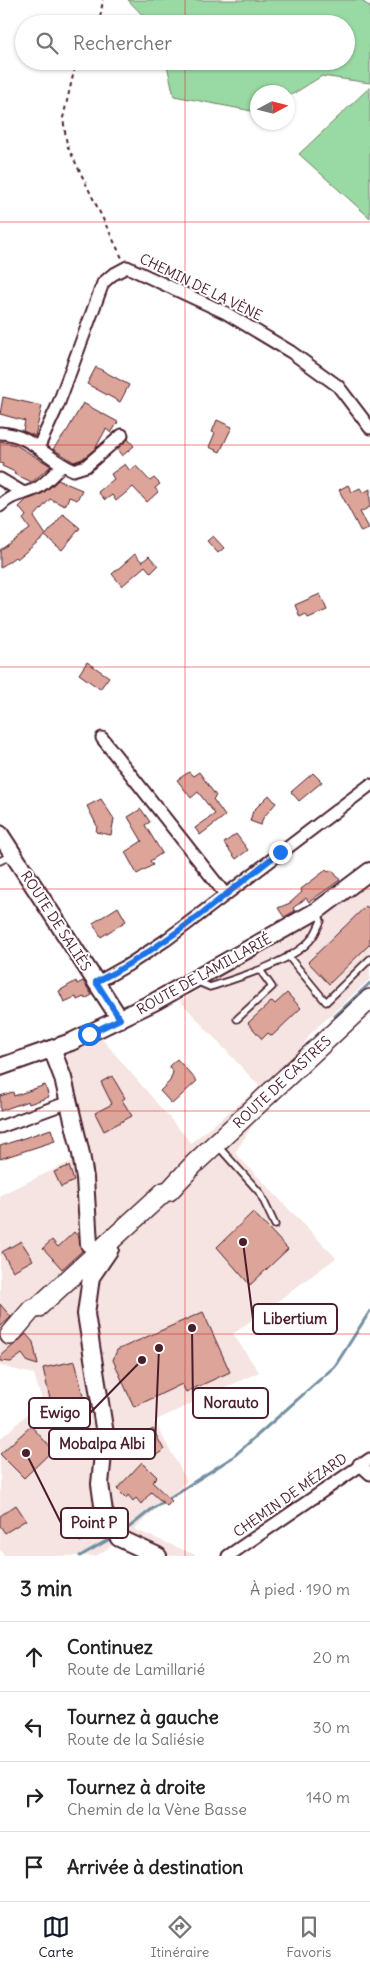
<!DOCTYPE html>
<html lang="fr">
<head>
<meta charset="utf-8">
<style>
  :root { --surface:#fff; --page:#f2f2f2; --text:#222; --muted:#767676; --line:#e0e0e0; --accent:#111827 }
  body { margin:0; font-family:Delius,sans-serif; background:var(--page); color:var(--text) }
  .compass { position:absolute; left:250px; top:85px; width:45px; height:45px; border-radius:50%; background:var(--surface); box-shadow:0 1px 4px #0004; rotate:83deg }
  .stop { position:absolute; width:15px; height:15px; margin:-11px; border:4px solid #1a73e8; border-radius:50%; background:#fff }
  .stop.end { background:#1a73e8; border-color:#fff; box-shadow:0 1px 5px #0008 }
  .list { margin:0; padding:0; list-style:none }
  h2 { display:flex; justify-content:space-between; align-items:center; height:65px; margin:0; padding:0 20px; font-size:21px }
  h2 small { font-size:16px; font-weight:400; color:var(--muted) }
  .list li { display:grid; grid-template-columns:32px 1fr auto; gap:15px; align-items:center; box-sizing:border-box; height:70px; padding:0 20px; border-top:1px solid var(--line) }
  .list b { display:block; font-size:19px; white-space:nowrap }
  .list p { margin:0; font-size:16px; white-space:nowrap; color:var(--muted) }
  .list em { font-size:16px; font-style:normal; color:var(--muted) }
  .icon { flex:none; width:28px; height:28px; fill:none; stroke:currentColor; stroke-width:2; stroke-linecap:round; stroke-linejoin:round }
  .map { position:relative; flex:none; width:370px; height:1556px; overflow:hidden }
  .search { position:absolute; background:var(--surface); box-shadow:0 1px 4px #0004; left:15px; right:15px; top:15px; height:55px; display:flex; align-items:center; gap:12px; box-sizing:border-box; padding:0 18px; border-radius:28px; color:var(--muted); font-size:19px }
  .sheet { height:345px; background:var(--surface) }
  nav { display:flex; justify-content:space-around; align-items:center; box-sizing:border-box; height:70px; border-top:1px solid var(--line); background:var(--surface); font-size:14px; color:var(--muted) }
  nav a { display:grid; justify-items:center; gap:2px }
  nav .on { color:var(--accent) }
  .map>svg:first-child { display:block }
  .built { fill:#f5e4e1 }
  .green { fill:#99daa4; stroke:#727c68 }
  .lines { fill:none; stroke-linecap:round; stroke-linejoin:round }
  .stream { stroke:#738fa1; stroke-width:3 }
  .building { fill:#dda49a; stroke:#4a1f2b }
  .lane-casing { stroke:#4a1f2b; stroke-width:9 }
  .street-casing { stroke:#4a1f2b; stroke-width:15 }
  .secondary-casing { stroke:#4a1f2b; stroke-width:20 }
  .primary-casing { stroke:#4a1f2b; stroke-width:22 }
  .path { stroke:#4a1f2b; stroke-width:2; stroke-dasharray:4 4; stroke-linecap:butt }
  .lane { stroke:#fff; stroke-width:5.5 }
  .street { stroke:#fff; stroke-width:11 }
  .secondary { stroke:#fff; stroke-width:16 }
  .primary { stroke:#fff; stroke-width:19 }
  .route { stroke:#1a73e8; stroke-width:6 }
  .grid { fill:none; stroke:#d62828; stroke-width:1; stroke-opacity:0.55 }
  .labels { text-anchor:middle; stroke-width:4; stroke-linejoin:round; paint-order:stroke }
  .street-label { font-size:14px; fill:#4a1f2b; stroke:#fff }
  .leader { fill:none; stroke:#4a1f2b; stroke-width:2 }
  .callout-dot { fill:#4a1f2b; stroke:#fff; stroke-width:2 }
  .callout { fill:#fff; stroke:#4a1f2b; stroke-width:2 }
  .callout-label { font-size:15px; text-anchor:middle; font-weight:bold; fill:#4a1f2b }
</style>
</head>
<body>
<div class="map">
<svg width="370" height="1556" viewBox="0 0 370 1556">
  <rect width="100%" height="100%" fill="#fff"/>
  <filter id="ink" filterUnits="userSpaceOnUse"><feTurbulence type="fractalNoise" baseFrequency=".02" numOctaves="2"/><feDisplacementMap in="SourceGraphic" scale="10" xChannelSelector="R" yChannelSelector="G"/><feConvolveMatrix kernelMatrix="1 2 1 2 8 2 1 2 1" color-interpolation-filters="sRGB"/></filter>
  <g filter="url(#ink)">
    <path class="built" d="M370,877V979L311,1033L235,1153L336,1258L233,1334L259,1372L154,1421L187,1481L134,1529L198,1556H137L113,1545L96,1556H5L0,1550V1439L42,1401L34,1374L0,1366V1195L72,1161L67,1053L102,1039L191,1143L260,1087L180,1001L329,909Z"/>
    <g class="green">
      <path d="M128,0H363L364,3L370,6V83L322,76L288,97V92H258L257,112L174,96L166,61H346V24H151Z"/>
      <path d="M370,87V218L299,154Z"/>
    </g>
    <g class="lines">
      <g class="stream">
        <path d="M335,1016L370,983"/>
        <path d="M127,1529L152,1509L233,1457L335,1366L370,1311"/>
        <path d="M80,1556L108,1540"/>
      </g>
    </g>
    <g class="building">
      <path d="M96,367L129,385L120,402L87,384Z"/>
      <path d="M3,397L42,406L35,436L23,431L25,421L0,414Z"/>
      <path d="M83,403L118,422L111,433L106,429L95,449L82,459L74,462L53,449L67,431Z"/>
      <path d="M217,420L232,427L220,452L209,447L215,433L212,432Z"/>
      <path d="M128,439L134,446L122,456L117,449Z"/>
      <path d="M0,441L16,445L51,466L32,482L14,474L15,472L2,466L3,464L0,463Z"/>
      <path d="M125,464L130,471L136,466L150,481L154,478L160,484L155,488L158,492L147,502L133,487L116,501L112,495L105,500L98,492L114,479L111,474Z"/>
      <path d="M58,480L82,490L77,500L69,497L65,506L50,499L34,517L46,535L63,514L80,528L62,550L45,536L17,559L15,557L0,568V550L30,529L23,519L26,516L19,507L26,500L43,493Z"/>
      <path d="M348,485L352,492L360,488L363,493L370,489V507L360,512L369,528L361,532L339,490Z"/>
      <path d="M213,536L224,548L218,553L207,541Z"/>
      <path d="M135,554L142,562L149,556L158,566L151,573L145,566L122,586L112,574Z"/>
      <path d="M320,594L327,610L308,618L306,614L300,617L295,605Z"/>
      <path d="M87,662L109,677L100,689L79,674Z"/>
      <path d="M189,772L193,776L199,772L216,796L213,799L225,816L200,835L195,828L215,814L198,792L191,798L177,780Z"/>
      <path d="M313,773L322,782L299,801L291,792Z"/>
      <path d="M269,795L276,803L263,818L261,825L250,821L253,811Z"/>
      <path d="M101,799L114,819L111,835L96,832L97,826L87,806Z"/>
      <path d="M141,809L150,822L145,825L162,853L150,861L153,865L137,874L125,852L142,841L128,817Z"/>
      <path d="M236,834L248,850L236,859L224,843Z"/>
      <path d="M326,870L328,872L332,870L340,880L309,902L306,898L293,908L295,911L284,917L278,908L290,903L302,892L301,889Z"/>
      <path d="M366,906L370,910V944L329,984L308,962Z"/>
      <path d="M118,907L126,921L101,937L93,923Z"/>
      <path d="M76,981L77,984L83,981L92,995L85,999L84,997L77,1000L76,997L64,1002L59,991Z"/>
      <path d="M287,993L301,1008L272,1036L268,1033L262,1039L248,1023L272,1001L275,1004Z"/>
      <path d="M177,1059L197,1081L172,1104L160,1091L170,1081L173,1072L169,1066Z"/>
      <path d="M112,1076L125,1098L122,1100L132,1116L104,1131L95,1113L112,1104L101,1082Z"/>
      <path d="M45,1085L49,1097L29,1104L28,1101L0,1111V1096L13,1092L14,1096Z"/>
      <path d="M51,1129L55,1141L0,1159V1146Z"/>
      <path d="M69,1166L74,1181L61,1187L54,1172Z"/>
      <path d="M253,1212L288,1249L250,1285L217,1247Z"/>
      <path d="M74,1232L79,1237L82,1251L62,1269L43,1248L52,1240L58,1247Z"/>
      <path d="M21,1241L33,1260L13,1271L2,1252Z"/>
      <path d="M0,1304L11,1317L0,1327Z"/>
      <path d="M203,1312L230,1372L186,1392L182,1384L134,1407L113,1360L117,1350Z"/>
      <path d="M26,1334L33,1342L38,1365L28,1362L22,1354L11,1362L0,1361V1357Z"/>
      <path d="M75,1361L84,1400L76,1402L86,1443L61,1448L43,1368Z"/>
      <path d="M31,1426L53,1450L24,1478L0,1454Z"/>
      <path d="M153,1429L164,1450L153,1457L142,1436Z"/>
      <path d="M142,1462L157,1477L152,1482L172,1501L167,1506L151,1492L141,1504L136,1498L133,1501L128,1495L126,1498L117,1489Z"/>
      <path d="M16,1505L26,1520L5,1533L0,1526V1516Z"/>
      <path d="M80,1514L92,1534L80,1542L67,1521Z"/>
    </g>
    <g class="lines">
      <g class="lane-casing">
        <g id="lane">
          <path d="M0,861L11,855"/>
          <path d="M288,956L326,1002L370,959"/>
          <path d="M196,981L210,987C237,978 295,961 312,938C316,933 318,927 321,921L318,912"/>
          <path d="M237,1019L272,987L260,970"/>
          <path d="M217,1145L260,1193L275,1225"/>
        </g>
      </g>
      <g class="street-casing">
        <g id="street">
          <path d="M0,433C30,434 47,459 73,470L86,466L122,435"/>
          <path d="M39,446L58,405L103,283L112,275L127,267L226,313L291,352L338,386L370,428"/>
          <path d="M0,479L22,492"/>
          <path d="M0,506C13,492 27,495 39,487C48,481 55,472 63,465"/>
          <path d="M102,738L225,894"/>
          <path d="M96,983L128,965L166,940L370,785"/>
          <path d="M0,1127L69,1102"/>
          <path d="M359,1464L370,1474"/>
          <path d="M228,1556L370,1459"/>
        </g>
      </g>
      <g class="secondary-casing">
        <g id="secondary">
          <path d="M0,834L120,1019"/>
          <path d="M52,1049L63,1078L81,1154L85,1178L89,1244"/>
          <path d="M0,1067L71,1042L154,1002L318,910L370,871"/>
          <path d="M110,1249L91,1277L86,1314L105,1434L100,1484L104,1512L119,1538L158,1556"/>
        </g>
      </g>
      <g class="primary-casing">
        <path id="primary" d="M10,1335L32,1309L37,1308L164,1192L169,1191L194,1164L370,999"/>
      </g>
      <g class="path">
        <path d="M99,24L103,0"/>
        <path d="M79,61L75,67L63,118L67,145L122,258"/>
      </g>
      <use href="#lane" class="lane"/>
      <use href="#street" class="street"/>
      <use href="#secondary" class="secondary"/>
      <use href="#primary" class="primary"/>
    </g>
  </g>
  <g class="lines" filter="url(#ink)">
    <path class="route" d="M89,1034L120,1019L96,982C163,949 220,898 280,852"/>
  </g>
  <path class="grid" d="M185,0V24M185,61V1556M0,222H370M0,445H370M0,667H370M0,889H370M0,1111H370M0,1334H370"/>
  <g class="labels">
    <g class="street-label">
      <text transform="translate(201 287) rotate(26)" y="5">CHEMIN DE LA VÈNE</text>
      <text transform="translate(56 921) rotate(57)" y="5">ROUTE DE SALIÈS</text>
      <text transform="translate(204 974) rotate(-29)" y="5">ROUTE DE LAMILLARIÉ</text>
      <text transform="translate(282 1082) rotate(-43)" y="5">ROUTE DE CASTRES</text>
      <text transform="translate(290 1495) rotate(-35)" y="5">CHEMIN DE MÉZARD</text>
    </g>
  </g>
  <path class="leader" d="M243 1242L253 1319M192 1328L193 1403M142 1360L90 1413M159 1348L155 1444M26 1453L61 1523"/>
  <g class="callout-dot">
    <circle cx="243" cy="1242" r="5"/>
    <circle cx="192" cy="1328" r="5"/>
    <circle cx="142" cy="1360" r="5"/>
    <circle cx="159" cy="1348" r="5"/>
    <circle cx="26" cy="1453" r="5"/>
  </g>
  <g class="callout">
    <rect x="253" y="1304" width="84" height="30" rx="5"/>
    <rect x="193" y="1388" width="75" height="30" rx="5"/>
    <rect x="29" y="1398" width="61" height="30" rx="5"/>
    <rect x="49" y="1429" width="106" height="30" rx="5"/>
    <rect x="61" y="1508" width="67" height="30" rx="5"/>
  </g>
  <g class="callout-label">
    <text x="295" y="1324">Libertium</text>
    <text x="231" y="1408">Norauto</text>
    <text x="60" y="1418">Ewigo</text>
    <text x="102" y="1449">Mobalpa Albi</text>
    <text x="94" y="1528">Point P</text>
  </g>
</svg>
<svg class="compass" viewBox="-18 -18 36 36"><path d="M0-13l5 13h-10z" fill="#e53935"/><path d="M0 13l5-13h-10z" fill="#767676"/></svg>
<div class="stop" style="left:89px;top:1034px"></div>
<div class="stop end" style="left:280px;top:852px"></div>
<div class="search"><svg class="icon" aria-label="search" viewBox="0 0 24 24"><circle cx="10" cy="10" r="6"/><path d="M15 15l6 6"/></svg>Rechercher</div>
</div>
<section class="sheet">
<h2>3 min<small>À pied · 190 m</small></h2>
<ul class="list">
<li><svg class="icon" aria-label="ahead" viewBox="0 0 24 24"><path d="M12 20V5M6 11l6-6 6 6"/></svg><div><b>Continuez</b><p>Route de Lamillarié</p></div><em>20 m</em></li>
<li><svg class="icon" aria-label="left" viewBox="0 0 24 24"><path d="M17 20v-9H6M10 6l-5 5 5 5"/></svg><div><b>Tournez à gauche</b><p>Route de la Saliésie</p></div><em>30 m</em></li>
<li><svg class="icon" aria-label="right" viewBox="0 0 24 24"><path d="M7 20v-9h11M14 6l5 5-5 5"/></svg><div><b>Tournez à droite</b><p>Chemin de la Vène Basse</p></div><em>140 m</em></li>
<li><svg class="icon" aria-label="arrive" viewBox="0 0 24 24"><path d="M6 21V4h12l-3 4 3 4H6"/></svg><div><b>Arrivée à destination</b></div></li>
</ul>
</section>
<nav>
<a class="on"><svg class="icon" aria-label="map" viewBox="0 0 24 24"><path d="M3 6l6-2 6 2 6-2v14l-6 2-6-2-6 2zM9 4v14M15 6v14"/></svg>Carte</a>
<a><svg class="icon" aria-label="directions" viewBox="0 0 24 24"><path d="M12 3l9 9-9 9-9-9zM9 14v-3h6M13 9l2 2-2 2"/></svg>Itinéraire</a>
<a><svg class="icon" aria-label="saved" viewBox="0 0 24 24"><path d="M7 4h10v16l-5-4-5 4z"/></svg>Favoris</a>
</nav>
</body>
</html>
